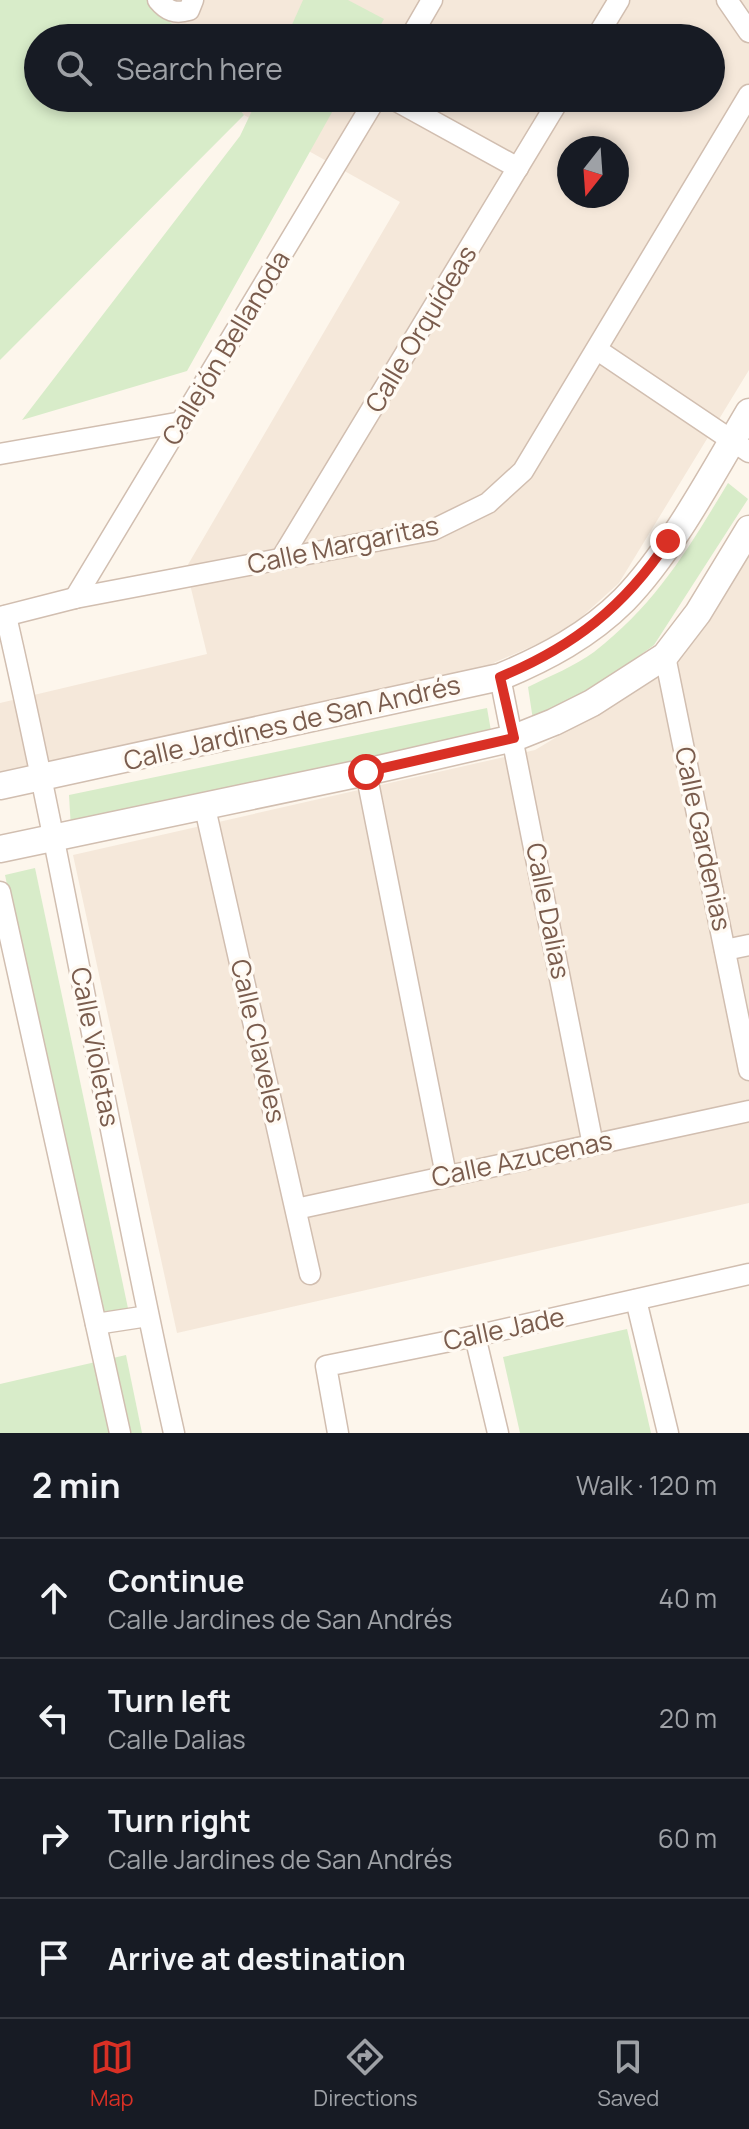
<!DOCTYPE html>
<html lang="en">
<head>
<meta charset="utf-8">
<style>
  :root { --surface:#171b24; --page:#242831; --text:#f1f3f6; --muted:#9ea1a6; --line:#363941; --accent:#d93025 }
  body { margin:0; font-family:Manrope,sans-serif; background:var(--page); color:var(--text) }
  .compass { position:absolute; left:557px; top:136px; width:72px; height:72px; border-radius:50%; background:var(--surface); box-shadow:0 4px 12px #0003; rotate:197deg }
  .stop { position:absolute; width:24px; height:24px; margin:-18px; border:6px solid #d93025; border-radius:50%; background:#fff }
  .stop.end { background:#d93025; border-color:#fff; box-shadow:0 2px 8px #0008 }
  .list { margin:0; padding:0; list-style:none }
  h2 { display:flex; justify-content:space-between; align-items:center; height:104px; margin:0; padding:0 32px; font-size:34px }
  h2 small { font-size:26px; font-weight:400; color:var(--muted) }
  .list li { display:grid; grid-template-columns:52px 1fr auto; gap:24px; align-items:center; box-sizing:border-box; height:120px; padding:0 32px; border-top:2px solid var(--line) }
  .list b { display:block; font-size:30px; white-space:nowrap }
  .list p { margin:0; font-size:26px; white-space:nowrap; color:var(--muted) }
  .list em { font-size:26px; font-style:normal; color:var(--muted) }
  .icon { flex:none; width:44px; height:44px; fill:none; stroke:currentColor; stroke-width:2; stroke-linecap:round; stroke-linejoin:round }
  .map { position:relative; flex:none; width:749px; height:1433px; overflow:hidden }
  .search { position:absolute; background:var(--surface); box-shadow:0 4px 12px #0003; left:24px; right:24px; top:24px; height:88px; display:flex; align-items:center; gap:20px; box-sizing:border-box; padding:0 28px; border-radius:44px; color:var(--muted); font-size:30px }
  .sheet { height:584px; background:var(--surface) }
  nav { display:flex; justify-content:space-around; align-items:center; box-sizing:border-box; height:112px; border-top:2px solid var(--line); background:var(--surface); font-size:22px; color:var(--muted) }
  nav a { display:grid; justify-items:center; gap:4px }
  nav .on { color:var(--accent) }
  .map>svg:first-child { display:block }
  .residential { fill:#f5e8da; fill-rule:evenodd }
  .green { fill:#d8ecc9 }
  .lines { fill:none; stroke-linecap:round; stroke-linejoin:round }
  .minor-casing { stroke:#d1beb0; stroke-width:23 }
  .tertiary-casing { stroke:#d1beb0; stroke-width:29 }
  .minor { stroke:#fff; stroke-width:20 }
  .tertiary { stroke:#fff; stroke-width:26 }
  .route { stroke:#d93025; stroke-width:10 }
  .labels { text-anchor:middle; stroke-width:7; stroke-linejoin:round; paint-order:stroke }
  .street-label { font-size:26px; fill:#7a5c4d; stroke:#fffaf3 }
</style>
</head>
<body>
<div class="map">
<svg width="749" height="1433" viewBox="0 0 749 1433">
  <rect width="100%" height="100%" fill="#fdf6ec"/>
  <g class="residential">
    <path d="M153,0H749V370L619,583L565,632L482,668L0,779V703L207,654L186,568L400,202L244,115L231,98H711V38H183ZM569,148H617V196H569Z"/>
    <path d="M749,549V1203L177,1333L73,855L535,750L675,666Z"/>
  </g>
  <g class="green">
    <path d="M0,0H153L183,38H38V98H231L244,115L0,360Z"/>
    <path d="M303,0H348L384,19L373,38H286Z"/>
    <path d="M258,98H340L187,371L22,420L240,136Z"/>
    <path d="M728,483L748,499L654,645L592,690L533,720L528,687C550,676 575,666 594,652C657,603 688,549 728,483Z"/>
    <path d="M487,708L491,731L71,829L69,795Z"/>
    <path d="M35,868L129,1313L99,1316L5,875Z"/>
    <path d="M627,1329L651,1433H520L503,1357Z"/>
    <path d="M126,1355L142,1433H0V1384Z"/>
  </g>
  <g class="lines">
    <g class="minor-casing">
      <g id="minor">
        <path d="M158,0C167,11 175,14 189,10L193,0"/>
        <path d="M727,0L749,32"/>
        <path d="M410,38L432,0"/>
        <path d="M596,38L619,0"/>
        <path d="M391,98L518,168"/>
        <path d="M599,351L749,452"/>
        <path d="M0,454L182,422"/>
        <path d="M281,559L560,98"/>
        <path d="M75,598L376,98"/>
        <path d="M6,616C68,887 113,1162 174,1433"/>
        <path d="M0,617L75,598L433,530L488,503L523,471L749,95"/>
        <path d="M665,656L749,1070"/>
        <path d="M500,677L593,1145"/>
        <path d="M366,772L446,1175"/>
        <path d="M205,808L310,1274"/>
        <path d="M0,892L120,1433"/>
        <path d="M725,950L749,945"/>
        <path d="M296,1209L749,1111"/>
        <path d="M636,1300L668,1433"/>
        <path d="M96,1324L148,1316"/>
        <path d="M475,1336L498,1433"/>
        <path d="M338,1433L326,1366L475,1336L749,1274"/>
      </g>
    </g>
    <g class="tertiary-casing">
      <g id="tertiary">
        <path d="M0,786L500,677C546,658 589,635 624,600C671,552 714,471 749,412"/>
        <path d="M0,849L366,772L514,738L554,722L592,703L665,656L698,613L749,529"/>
      </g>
    </g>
    <use href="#minor" class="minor"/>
    <use href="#tertiary" class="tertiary"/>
  </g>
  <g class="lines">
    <path class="route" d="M366,772L514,738L500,677C573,647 625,606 668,541"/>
  </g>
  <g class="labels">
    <g class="street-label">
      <text transform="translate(421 329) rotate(-59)" y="9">Calle Orquídeas</text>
      <text transform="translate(226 348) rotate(-59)" y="9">Callejón Bellanoda</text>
      <text transform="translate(343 545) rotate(-12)" y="9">Calle Margaritas</text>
      <text transform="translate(292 723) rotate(-13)" y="9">Calle Jardines de San Andrés</text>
      <text transform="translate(703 839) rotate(78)" y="9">Calle Gardenias</text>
      <text transform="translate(548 911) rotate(79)" y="9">Calle Dalias</text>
      <text transform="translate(258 1041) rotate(77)" y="9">Calle Claveles</text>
      <text transform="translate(95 1047) rotate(79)" y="9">Calle Violetas</text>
      <text transform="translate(522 1159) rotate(-12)" y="9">Calle Azucenas</text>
      <text transform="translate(504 1329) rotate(-12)" y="9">Calle Jade</text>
    </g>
  </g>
</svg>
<svg class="compass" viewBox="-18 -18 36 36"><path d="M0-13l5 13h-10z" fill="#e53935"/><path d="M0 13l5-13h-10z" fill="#9ea1a6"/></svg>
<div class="stop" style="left:366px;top:772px"></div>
<div class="stop end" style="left:668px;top:541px"></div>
<div class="search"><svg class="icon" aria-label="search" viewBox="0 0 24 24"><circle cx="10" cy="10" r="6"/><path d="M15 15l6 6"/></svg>Search here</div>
</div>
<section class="sheet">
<h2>2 min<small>Walk · 120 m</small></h2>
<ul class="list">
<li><svg class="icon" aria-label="ahead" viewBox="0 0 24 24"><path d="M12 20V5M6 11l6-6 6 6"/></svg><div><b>Continue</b><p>Calle Jardines de San Andrés</p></div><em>40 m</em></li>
<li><svg class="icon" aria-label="left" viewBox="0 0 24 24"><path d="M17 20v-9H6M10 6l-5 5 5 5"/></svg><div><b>Turn left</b><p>Calle Dalias</p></div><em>20 m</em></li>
<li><svg class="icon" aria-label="right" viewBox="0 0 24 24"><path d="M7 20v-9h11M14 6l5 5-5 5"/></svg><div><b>Turn right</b><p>Calle Jardines de San Andrés</p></div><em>60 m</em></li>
<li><svg class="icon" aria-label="arrive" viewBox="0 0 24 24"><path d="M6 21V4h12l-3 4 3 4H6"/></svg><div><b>Arrive at destination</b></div></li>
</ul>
</section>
<nav>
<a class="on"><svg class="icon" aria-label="map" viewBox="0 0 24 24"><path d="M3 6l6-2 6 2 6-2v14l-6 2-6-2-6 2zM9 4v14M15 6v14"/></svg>Map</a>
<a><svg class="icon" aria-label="directions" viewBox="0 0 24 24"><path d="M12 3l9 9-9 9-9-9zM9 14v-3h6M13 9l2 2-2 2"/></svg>Directions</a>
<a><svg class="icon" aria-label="saved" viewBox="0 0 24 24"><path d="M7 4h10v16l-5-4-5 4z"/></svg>Saved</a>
</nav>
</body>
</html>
